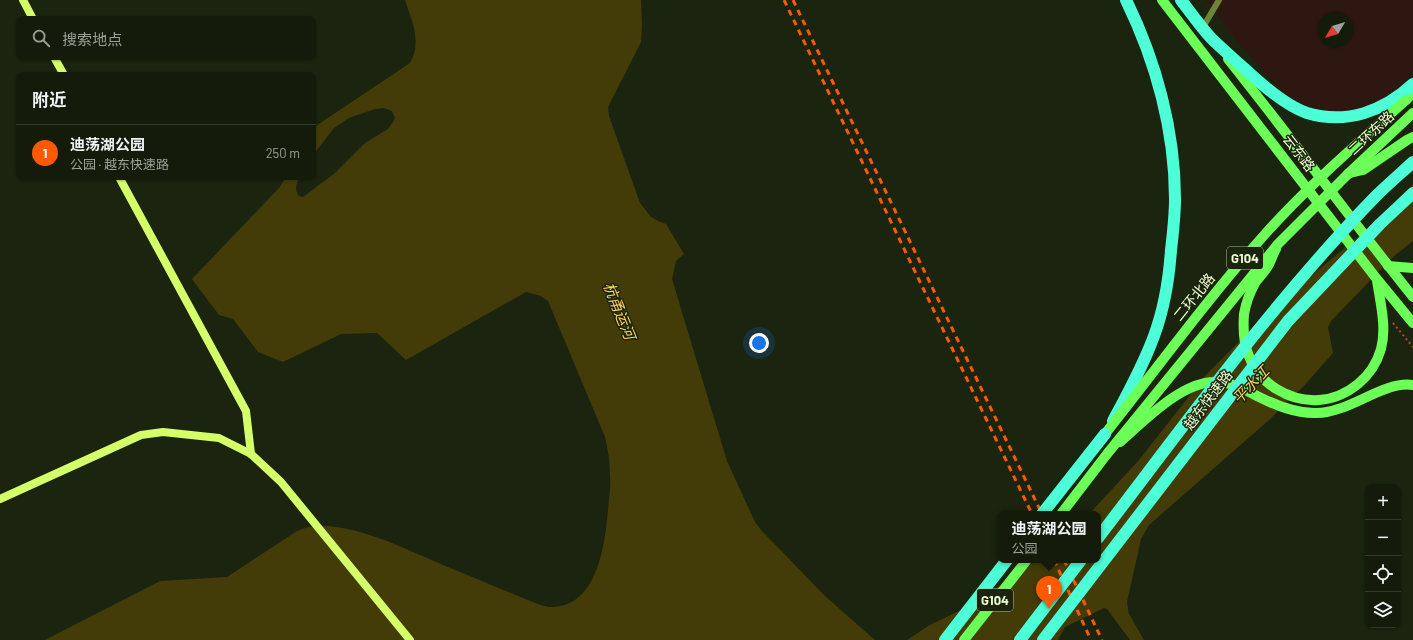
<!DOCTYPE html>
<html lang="zh">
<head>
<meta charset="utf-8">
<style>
  :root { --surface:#141b0a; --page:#1d2413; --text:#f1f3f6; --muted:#9da19c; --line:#33392b; --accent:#fc5900 }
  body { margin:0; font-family:Barlow,"Noto Sans SC",sans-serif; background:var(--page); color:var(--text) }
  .controls { position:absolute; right:12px; bottom:12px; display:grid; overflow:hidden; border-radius:8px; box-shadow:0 1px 3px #0004 }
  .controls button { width:36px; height:36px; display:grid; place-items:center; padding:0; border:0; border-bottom:1px solid var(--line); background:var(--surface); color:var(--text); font:20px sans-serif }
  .compass { position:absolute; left:1317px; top:12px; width:36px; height:36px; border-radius:50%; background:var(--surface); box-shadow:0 1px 3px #0004; rotate:232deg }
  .you { position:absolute; left:759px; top:343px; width:14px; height:14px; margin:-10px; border:3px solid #fff; border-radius:50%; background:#1a73e8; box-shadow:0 0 0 6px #1a73e833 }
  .badge { display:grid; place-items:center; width:26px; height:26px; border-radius:50%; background:var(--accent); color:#fff; font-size:13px; font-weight:700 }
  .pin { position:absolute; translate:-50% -33px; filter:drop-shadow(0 1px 2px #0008) }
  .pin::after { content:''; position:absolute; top:21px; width:14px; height:12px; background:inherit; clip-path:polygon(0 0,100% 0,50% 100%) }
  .popup { position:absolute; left:997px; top:511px; width:104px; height:52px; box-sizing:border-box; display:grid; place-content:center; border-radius:8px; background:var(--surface); filter:drop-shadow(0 1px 3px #0005); font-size:13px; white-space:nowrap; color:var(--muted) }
  .popup b { font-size:15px; color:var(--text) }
  .popup::after { content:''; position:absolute; left:50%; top:100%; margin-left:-8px; border:8px solid transparent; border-top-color:var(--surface) }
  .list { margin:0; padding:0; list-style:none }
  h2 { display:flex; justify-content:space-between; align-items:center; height:52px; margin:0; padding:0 16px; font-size:17px }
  h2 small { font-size:13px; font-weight:400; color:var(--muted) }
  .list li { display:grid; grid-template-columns:26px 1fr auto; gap:12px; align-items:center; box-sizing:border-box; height:56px; padding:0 16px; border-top:1px solid var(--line) }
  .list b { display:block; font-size:15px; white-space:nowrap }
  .list p { margin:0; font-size:13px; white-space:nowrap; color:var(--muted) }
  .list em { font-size:13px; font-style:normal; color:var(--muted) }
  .icon { flex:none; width:22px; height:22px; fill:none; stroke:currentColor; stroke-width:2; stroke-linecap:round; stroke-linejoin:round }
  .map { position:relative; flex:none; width:1413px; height:640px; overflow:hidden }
  .search { position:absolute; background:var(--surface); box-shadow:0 1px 3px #0004; left:16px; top:16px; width:300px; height:44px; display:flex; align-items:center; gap:10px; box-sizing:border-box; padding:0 14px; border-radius:8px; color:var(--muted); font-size:15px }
  .panel { position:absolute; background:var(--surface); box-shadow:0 1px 3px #0004; left:16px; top:72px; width:300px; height:108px; border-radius:8px }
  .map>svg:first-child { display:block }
  .green { fill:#2f1711; fill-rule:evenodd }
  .water { fill:#433c08 }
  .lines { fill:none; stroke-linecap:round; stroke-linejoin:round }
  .path { stroke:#b9472c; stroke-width:2; stroke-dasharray:2 3; stroke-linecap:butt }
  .lane { stroke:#6e8538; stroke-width:6 }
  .secondary { stroke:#d5ff68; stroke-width:8 }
  .primary { stroke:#6cff58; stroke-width:10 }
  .highway { stroke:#4cffd7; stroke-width:12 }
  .rail { stroke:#fc5900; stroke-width:3; stroke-dasharray:6 5; stroke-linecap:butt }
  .primary-bridge { stroke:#6cff58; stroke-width:10 }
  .highway-bridge { stroke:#4cffd7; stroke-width:12 }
  .labels { text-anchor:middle; stroke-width:3; stroke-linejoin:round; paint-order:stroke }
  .shield { fill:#1b240e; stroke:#afbd96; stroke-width:1 }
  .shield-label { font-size:13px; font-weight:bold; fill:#eeffd1 }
  .street-label { font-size:14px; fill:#eeffd1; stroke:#1b240e }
  .water-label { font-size:15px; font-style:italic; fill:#ffd25f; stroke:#1b240e }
</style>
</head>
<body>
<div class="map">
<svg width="1413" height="640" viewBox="0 0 1413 640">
  <rect width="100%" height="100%" fill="#1b240e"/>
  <path class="green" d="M1206,0H1413V74C1378,110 1336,126 1290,97C1273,86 1260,68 1247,53C1233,36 1220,18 1206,0ZM1323,18H1347V42H1323Z"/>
  <g class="water">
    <path d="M405,0H641L642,25L641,42L608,107L609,116L640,203L651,217L658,221L666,224L684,254L676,261L672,279L727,461L755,522L761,530L825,596L875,640H45L160,581L227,577L297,531C336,513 405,549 443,565C473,577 503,590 533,602C539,604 545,607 551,607C598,607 605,544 608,509C609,498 611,487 610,476C610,462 608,450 605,437L548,301L541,296L526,292L406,360L377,333L341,334L283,362L258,352L233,319L219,315L192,279L279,188L286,177H300C296,184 294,189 299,196L303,197L335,173L365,143L388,129L393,122L395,118L392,111L384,108L375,109L349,118L334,128L313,155V128L410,63C422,42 412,21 405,0Z"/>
    <path d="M1413,184V241L1394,256L1331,321L1328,327L1333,353L1303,387L1269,420L1149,525L1141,539L1127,602L1128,609L1129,614L1144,640H1130L1107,609L1104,608L1065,627L1058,640H907L928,626L961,610L1009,580L1037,560H1098V514H1089L1139,460L1205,376L1267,313L1379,219Z"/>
  </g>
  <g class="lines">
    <path class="path" d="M1393,323L1413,347"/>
    <path class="lane" d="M1203,27L1219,0"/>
    <g class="secondary">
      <path d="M23,0L33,19"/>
      <path d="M54,57L64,75"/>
      <path d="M119,177L246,411L251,454"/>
      <path d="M0,499L141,435L163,432L219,438L251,454L281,482L410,640"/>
    </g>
    <g class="primary">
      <path d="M1162,0L1376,278L1413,323"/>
      <path d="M1228,59C1291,138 1351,219 1413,297"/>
      <path d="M1406,100L1413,93"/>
      <path d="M1350,173L1363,170L1407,140L1413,137"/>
      <path d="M1348,174L1413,113"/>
      <path d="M1276,249C1273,254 1271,261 1268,266C1265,272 1259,277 1255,283C1250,292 1246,303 1244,314C1243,328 1243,343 1249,356C1259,384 1290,402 1319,400C1333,399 1347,393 1358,384C1369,375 1377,363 1381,349C1387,327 1380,302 1377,280"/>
      <path d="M1388,266L1413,268"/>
      <path d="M1120,442C1144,421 1182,381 1216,382C1231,382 1244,389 1257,396C1275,405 1296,414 1317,413C1324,413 1332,411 1338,409C1360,403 1389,381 1413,385"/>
      <path d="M964,640L1027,560"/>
    </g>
    <g class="highway">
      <path d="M1181,0C1191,13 1200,26 1211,38C1222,49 1234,59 1245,69C1261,84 1286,106 1307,113C1347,125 1384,111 1413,84"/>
      <path d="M1113,421C1128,393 1143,366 1154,336C1164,309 1169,279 1171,250C1173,233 1175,216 1175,199C1175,131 1156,61 1126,0"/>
      <path d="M945,640L1007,560"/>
    </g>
    <g class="rail">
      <path d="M784,0L1032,514"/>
      <path d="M793,0L1042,514"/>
      <path d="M1054,560L1091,640"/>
      <path d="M1064,560L1102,640"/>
    </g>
    <g class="primary-bridge">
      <path d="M1105,434C1158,367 1209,297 1266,233C1309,185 1358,143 1406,100"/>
      <path d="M1061,514L1107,454L1278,244L1348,174"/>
    </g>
    <g class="highway-bridge">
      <path d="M1042,514L1105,434"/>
      <path d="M1098,538C1187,422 1273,302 1375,197C1387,185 1400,174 1413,162"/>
      <path d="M1020,640L1081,560"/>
      <path d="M1043,640L1288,321L1380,224L1413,193"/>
    </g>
  </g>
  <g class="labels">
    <g class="shield">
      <rect x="1227" y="247" width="36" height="22" rx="3"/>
      <rect x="977" y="589" width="36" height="22" rx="3"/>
    </g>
    <g class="shield-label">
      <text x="1245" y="263">G104</text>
      <text x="995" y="605">G104</text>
    </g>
    <g class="street-label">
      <text transform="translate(1371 133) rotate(-43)" y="5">二环东路</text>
      <text transform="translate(1299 153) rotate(52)" y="5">云东路</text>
      <text transform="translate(1194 297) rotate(-51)" y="5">二环北路</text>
      <text transform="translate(1208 400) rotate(-53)" y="5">越东快速路</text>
    </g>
    <g class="water-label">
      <text transform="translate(619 311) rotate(68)" y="5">杭甬运河</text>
      <text transform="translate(1251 385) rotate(-46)" y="5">平水江</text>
    </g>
  </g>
</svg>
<div class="controls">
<button>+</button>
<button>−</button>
<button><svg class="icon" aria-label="locate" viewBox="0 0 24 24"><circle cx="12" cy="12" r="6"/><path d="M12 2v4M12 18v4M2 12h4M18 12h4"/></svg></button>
<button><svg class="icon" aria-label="layers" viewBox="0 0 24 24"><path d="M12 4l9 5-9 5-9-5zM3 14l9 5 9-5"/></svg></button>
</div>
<svg class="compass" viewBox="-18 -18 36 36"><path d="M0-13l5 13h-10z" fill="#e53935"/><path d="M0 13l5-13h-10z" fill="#9da19c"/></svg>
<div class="you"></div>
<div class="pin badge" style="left:1049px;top:609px">1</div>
<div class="popup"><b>迪荡湖公园</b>公园</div>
<div class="search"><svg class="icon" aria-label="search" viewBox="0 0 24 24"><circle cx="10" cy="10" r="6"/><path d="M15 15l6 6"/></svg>搜索地点</div>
<section class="panel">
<h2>附近<small></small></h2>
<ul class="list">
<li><span class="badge">1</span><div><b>迪荡湖公园</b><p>公园 · 越东快速路</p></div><em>250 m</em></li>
</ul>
</section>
</div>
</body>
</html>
